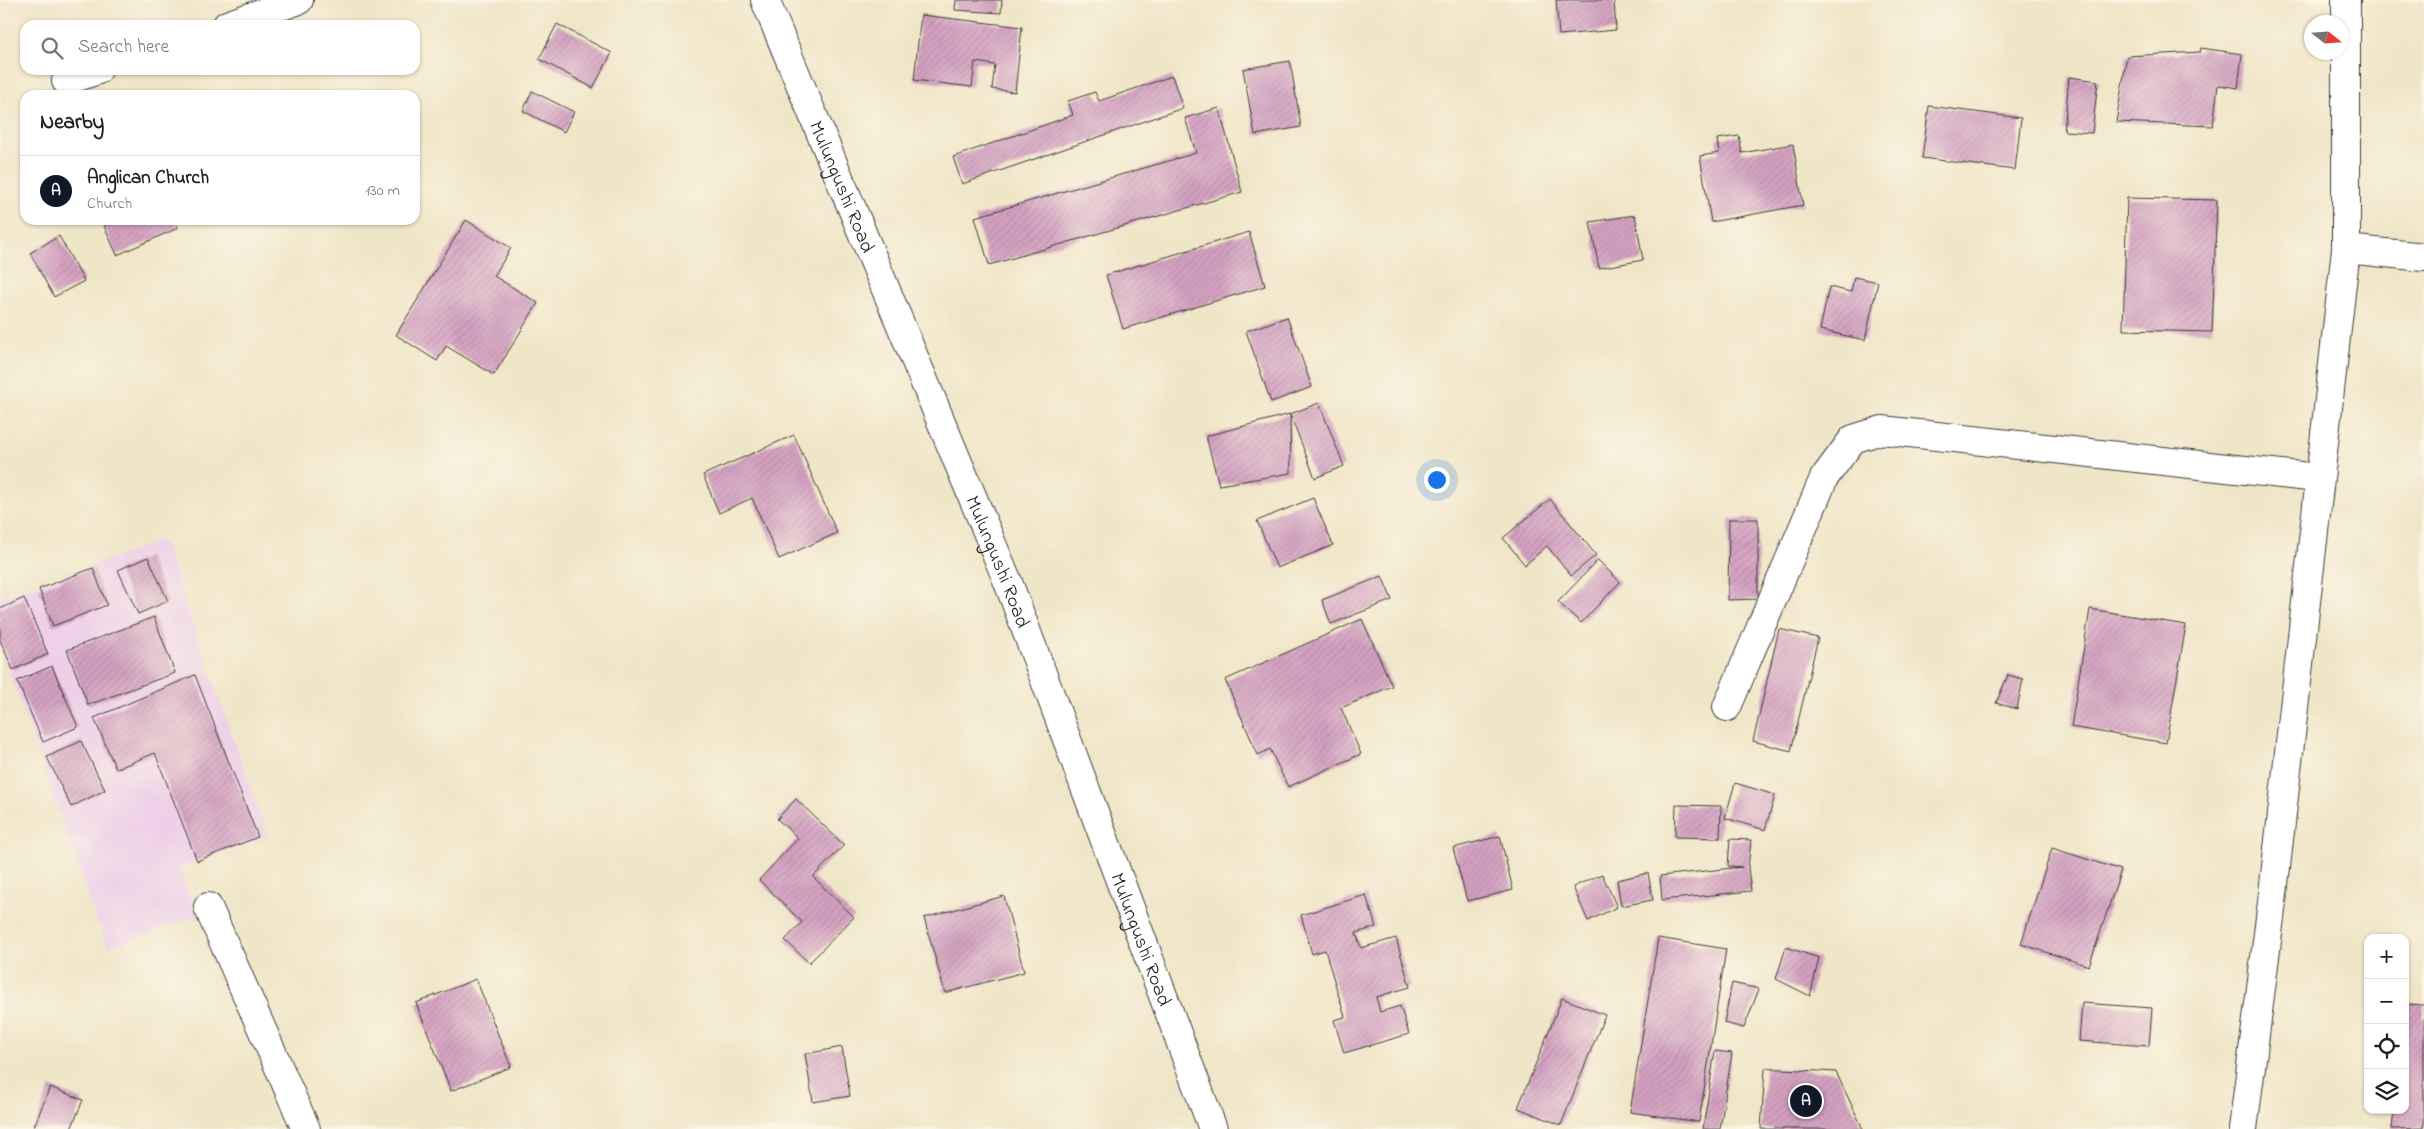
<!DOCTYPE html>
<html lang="en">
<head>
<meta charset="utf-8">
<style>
  :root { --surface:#fff; --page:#f6f6f6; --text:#202124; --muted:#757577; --line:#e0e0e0; --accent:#111827 }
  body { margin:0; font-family:"Indie Flower",sans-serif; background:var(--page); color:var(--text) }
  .controls { position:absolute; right:15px; bottom:15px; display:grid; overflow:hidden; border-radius:10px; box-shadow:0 1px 4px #0004 }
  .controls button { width:45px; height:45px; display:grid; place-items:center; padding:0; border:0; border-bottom:1px solid var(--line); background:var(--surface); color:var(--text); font:25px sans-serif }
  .compass { position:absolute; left:2304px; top:15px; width:45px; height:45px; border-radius:50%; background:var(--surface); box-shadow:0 1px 4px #0004; rotate:107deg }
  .you { position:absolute; left:1436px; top:479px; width:18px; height:18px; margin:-12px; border:4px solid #fff; border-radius:50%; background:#1a73e8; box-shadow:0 0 0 8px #1a73e833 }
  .badge { display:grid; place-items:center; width:32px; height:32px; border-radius:50%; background:var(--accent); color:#fff; font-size:16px; font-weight:700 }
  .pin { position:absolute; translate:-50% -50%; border:2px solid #fff; box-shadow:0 1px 5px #0006 }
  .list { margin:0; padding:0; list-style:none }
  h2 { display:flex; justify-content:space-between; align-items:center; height:65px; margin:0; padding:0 20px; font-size:21px }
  h2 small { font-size:16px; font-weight:400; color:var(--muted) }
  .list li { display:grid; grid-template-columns:32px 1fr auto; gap:15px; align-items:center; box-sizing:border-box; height:70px; padding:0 20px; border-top:1px solid var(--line) }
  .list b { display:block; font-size:19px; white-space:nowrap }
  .list p { margin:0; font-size:16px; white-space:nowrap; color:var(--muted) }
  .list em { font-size:16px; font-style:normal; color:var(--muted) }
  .icon { flex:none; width:28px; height:28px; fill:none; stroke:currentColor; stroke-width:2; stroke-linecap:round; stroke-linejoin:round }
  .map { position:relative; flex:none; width:2424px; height:1129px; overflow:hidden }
  .search { position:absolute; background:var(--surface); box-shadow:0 1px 4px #0004; left:20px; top:20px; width:400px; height:55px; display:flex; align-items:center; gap:12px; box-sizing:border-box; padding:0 18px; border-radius:15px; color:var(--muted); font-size:19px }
  .panel { position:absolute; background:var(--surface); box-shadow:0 1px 4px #0004; left:20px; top:90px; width:400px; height:135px; border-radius:15px }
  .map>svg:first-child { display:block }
  .built { fill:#edd0e8 }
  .building { fill:url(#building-hatch) }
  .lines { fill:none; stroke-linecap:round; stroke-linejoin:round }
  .minor-casing { stroke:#3c3a36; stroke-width:30 }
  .minor { stroke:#fff; stroke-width:28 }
  .labels { text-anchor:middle; stroke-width:4; stroke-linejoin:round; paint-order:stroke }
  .street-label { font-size:20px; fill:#1c1c1c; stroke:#fcf5e5 }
</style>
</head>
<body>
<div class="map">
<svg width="2424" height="1129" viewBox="0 0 2424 1129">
  <defs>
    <pattern id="building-hatch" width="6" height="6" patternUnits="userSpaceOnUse" patternTransform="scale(1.25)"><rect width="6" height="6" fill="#d4a1c1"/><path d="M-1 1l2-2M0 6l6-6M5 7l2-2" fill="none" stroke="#b58aa5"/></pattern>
  </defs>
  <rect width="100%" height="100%" fill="#fcf5e5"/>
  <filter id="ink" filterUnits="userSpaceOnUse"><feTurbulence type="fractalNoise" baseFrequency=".02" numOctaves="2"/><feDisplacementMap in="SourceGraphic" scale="10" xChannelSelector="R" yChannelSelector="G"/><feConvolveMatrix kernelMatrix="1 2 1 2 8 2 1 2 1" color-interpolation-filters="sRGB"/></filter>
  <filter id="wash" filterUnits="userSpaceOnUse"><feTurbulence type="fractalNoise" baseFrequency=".0096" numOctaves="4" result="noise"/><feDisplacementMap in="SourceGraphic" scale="20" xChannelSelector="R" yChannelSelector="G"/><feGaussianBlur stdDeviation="1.12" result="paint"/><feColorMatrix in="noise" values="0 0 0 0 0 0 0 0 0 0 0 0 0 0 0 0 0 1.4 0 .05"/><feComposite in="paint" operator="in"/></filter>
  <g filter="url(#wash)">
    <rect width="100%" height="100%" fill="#efe5c7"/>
    <path class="built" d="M163,540L268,836L180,868L197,916L107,948L0,645V599Z"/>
    <g id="blocks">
      <g class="building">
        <path d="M956,0H1002L1001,13L955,10Z"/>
        <path d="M1556,0H1614L1616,30L1559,35Z"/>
        <path d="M921,15L1022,27L1015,92L992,89L995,65L975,62L972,87L914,80Z"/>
        <path d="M557,24L612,53L593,88L539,59Z"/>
        <path d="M2201,48L2242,54L2238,88L2218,85L2213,126L2116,122L2127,56L2200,52Z"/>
        <path d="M1290,61L1301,127L1255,135L1243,69Z"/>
        <path d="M1172,76L1183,108L962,184L953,157L1073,115L1068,101L1095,92L1099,101Z"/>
        <path d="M2069,77L2098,81L2092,133L2064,131Z"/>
        <path d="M532,91L574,112L564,132L523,111Z"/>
        <path d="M1929,106L2021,118L2015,170L1922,158Z"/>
        <path d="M1219,108L1242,192L989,265L975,217L1196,153L1185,118Z"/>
        <path d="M1739,136L1742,153L1793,144L1803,205L1711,222L1700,156L1719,153L1717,139Z"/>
        <path d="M2127,198L2217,200L2212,332L2123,330Z"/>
        <path d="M1635,215L1643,260L1599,268L1590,222Z"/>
        <path d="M116,220H175L178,228L117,255L104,226Z"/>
        <path d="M466,220L511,248L494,276L538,303L494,375L446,346L437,361L396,335Z"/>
        <path d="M1249,232L1265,286L1123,329L1106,275Z"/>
        <path d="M59,236L84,281L54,297L30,253Z"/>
        <path d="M1854,277L1878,282L1865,340L1820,330L1829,287L1851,292Z"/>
        <path d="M1287,317L1312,387L1271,402L1246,331Z"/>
        <path d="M1319,403L1344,466L1315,478L1290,414Z"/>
        <path d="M1290,414L1291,473L1219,485L1206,436Z"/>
        <path d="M794,435L837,533L779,559L752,498L719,513L703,475Z"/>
        <path d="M1313,498L1333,545L1277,568L1257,521Z"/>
        <path d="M1550,499L1596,555L1571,576L1547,546L1525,565L1503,538Z"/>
        <path d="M1729,519H1758V599L1728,600Z"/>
        <path d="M148,557L168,601L138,614L118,570Z"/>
        <path d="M1598,560L1620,582L1581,623L1558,602Z"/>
        <path d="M93,568L107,605L53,626L39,589Z"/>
        <path d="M1382,576L1392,600L1331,624L1322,600Z"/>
        <path d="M24,598L48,654L13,670L0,640V609Z"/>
        <path d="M2090,609L2186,625L2166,743L2071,727Z"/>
        <path d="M154,617L175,673L88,705L67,650Z"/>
        <path d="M1362,619L1392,686L1341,708L1361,754L1288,787L1270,749L1258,755L1225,680Z"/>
        <path d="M1779,629L1818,638L1791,751L1753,741Z"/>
        <path d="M52,666L78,727L43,742L17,681Z"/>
        <path d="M195,675L258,837L197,861L155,753L116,769L94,718Z"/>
        <path d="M2008,675L2023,679L2017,709L1996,703Z"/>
        <path d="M81,741L105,790L71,807L47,757Z"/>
        <path d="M1735,783L1775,795L1765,830L1725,818Z"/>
        <path d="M796,799L844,845L813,877L854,917L809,963L785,940L802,922L759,880L798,838L777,819Z"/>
        <path d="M1676,805L1721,806L1720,838L1675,837Z"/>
        <path d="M1500,836L1513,890L1467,901L1453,848Z"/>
        <path d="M1730,839L1751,840L1748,868L1751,891L1662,900L1660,876L1742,867L1728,866Z"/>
        <path d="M2052,848L2121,870L2089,966L2021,944Z"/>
        <path d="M1648,873L1653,900L1621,906L1617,880Z"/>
        <path d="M1602,874L1617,907L1588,921L1573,887Z"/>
        <path d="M1366,895L1376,927L1356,933L1361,948L1396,938L1410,987L1376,997L1380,1012L1400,1006L1409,1034L1344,1053L1334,1020L1345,1017L1325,950L1312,954L1301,915Z"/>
        <path d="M1004,896L1024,972L945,993L924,918Z"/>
        <path d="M1658,938L1726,949L1699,1122L1630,1112Z"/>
        <path d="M1786,947L1819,958L1810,996L1776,979Z"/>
        <path d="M476,979L511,1067L451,1091L416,1003Z"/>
        <path d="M1732,983L1759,989L1744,1028L1724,1023Z"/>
        <path d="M1562,998L1605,1015L1561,1125L1518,1108Z"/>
        <path d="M2082,1003L2152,1008L2149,1046L2079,1041Z"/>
        <path d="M2405,1004L2424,1005V1128L2392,1129L2394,1110H2405Z"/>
        <path d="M842,1047L850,1096L813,1102L805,1054Z"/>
        <path d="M1715,1051L1732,1053L1720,1129H1703Z"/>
        <path d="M1765,1068L1836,1072L1863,1129H1761Z"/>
        <path d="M50,1087L83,1100L71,1129H33Z"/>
      </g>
    </g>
  </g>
  <g filter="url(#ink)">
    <use href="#blocks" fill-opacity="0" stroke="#3c3a36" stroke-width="1"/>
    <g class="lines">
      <g class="minor-casing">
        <g id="minor">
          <path id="s1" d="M765,0L1008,582L1213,1129"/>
          <path d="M227,25L299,0"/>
          <path d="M66,81L98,70"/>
          <path d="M2346,249L2424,257"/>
          <path d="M1727,707L1824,478L1853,439L1882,430L2318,478"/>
          <path d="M208,907L306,1129"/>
          <path d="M2243,1129L2272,902L2346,249V0"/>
        </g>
      </g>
      <use href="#minor" class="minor"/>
    </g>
  </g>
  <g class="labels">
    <g class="street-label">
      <text dy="7" stroke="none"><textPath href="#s1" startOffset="202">Mulungushi Road</textPath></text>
      <text dy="7" stroke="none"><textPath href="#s1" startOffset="608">Mulungushi Road</textPath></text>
      <text dy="7" stroke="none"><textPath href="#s1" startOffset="1012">Mulungushi Road</textPath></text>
    </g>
  </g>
</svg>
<div class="controls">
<button>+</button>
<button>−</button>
<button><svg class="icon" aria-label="locate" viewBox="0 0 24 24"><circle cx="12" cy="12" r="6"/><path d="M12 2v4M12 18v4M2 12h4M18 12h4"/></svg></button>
<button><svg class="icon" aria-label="layers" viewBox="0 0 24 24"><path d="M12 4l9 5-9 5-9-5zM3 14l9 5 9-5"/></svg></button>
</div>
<svg class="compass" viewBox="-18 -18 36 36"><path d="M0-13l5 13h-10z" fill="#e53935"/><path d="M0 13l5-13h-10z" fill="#757577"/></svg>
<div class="you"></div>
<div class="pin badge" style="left:1806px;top:1101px">A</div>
<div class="search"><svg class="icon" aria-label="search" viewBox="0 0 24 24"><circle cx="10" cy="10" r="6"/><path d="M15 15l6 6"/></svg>Search here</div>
<section class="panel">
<h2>Nearby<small></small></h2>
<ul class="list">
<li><span class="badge">A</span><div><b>Anglican Church</b><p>Church</p></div><em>130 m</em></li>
</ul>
</section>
</div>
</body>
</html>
